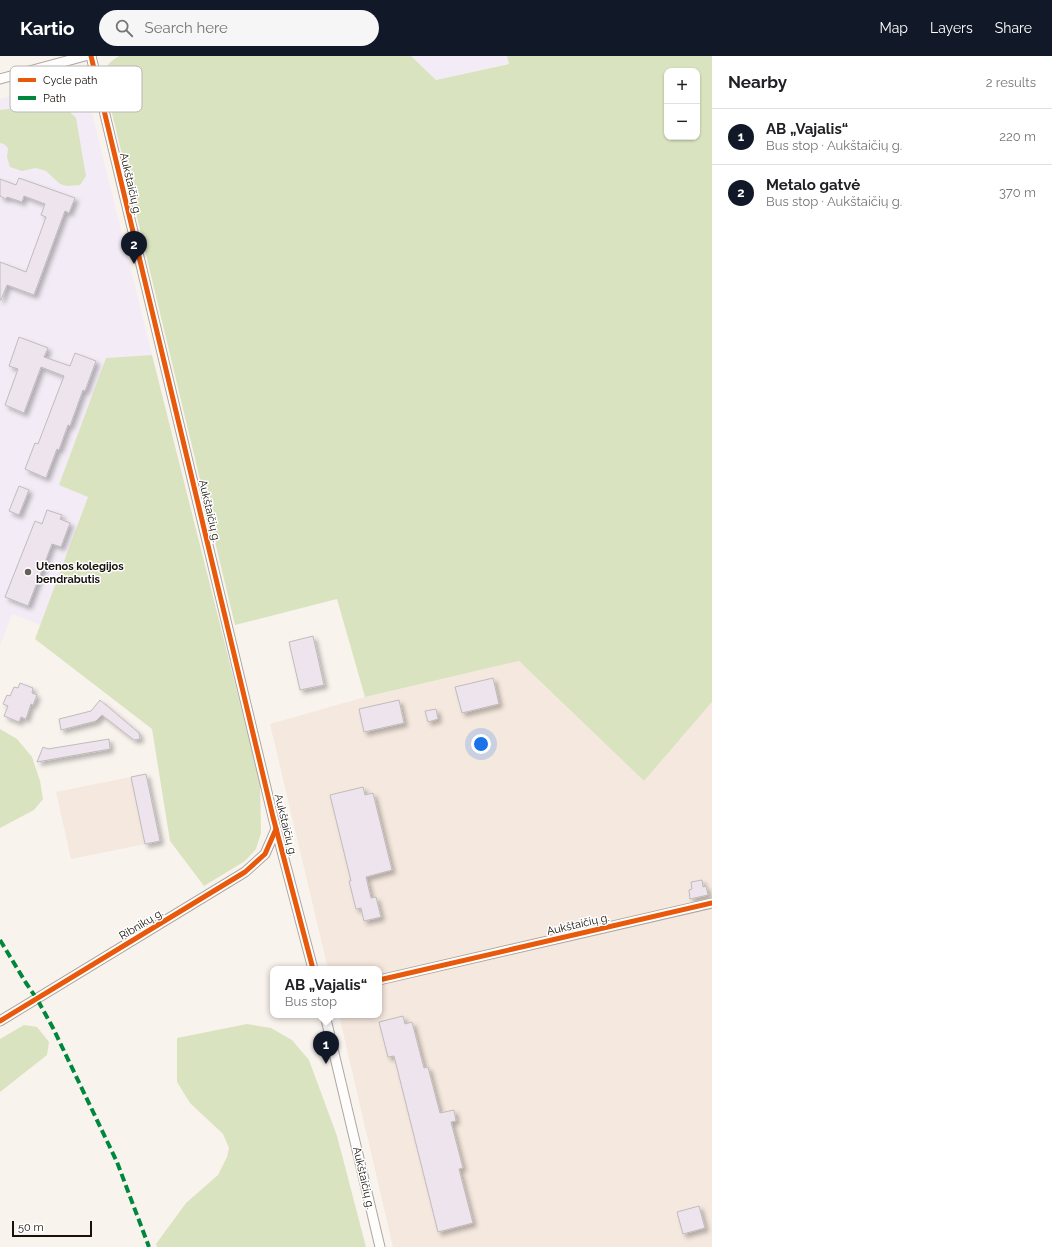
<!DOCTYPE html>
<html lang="en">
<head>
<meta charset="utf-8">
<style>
  :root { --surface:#fff; --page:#f6f6f6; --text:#202124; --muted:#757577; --line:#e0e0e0; --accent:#111827 }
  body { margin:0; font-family:Raleway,sans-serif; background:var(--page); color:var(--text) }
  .controls { position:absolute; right:12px; top:12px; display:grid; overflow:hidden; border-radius:8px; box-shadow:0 1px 3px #0004 }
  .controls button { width:36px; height:36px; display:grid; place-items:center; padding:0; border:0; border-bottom:1px solid var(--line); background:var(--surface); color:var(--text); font:20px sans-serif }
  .scale { position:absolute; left:12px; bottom:10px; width:80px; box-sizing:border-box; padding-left:4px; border:2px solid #17100b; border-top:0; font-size:11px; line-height:14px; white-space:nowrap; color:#17100b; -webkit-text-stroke:3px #fff; paint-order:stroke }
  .you { position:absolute; left:481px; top:688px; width:14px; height:14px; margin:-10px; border:3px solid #fff; border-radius:50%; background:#1a73e8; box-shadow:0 0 0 6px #1a73e833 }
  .badge { display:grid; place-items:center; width:26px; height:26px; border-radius:50%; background:var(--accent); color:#fff; font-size:13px; font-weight:700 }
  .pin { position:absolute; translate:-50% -33px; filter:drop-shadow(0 1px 2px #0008) }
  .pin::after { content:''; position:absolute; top:21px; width:14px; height:12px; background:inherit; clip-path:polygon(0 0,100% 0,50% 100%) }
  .popup { position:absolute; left:270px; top:910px; width:112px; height:52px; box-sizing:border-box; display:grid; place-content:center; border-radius:8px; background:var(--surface); filter:drop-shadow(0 1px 3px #0005); font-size:13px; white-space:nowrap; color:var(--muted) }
  .popup b { font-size:15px; color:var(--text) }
  .popup::after { content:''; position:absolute; left:50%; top:100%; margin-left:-8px; border:8px solid transparent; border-top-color:var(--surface) }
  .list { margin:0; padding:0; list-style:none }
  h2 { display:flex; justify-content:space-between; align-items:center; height:52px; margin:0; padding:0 16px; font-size:17px }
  h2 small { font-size:13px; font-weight:400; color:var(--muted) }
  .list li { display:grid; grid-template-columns:26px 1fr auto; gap:12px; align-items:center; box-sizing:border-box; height:56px; padding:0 16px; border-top:1px solid var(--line) }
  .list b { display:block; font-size:15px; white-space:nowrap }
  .list p { margin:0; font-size:13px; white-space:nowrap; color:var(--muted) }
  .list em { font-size:13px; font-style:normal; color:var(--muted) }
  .icon { flex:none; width:22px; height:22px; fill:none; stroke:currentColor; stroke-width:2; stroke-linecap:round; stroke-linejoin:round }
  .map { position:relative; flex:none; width:712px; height:1191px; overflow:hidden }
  header { display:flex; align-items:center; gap:24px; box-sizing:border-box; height:56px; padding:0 20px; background:var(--accent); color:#fff }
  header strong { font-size:19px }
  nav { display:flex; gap:22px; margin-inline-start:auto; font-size:14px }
  .search { width:280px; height:36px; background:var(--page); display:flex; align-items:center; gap:10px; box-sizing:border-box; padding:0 14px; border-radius:22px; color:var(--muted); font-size:15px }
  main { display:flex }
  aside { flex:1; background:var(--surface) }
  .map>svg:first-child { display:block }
  .commercial { fill:#f3ecf6 }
  .industrial { fill:#f5e8de }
  .green { fill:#dae3bf; fill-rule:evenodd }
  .building { fill:#ede4ed; stroke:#c0bbbc; filter:url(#shadow) }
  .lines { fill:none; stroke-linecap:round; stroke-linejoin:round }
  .minor-casing { stroke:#ada7a2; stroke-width:11 }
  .minor { stroke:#fefdfc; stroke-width:9 }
  .quiet { stroke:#00873e; stroke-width:4; stroke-dasharray:8 4; stroke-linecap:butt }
  .cycleway-casing { stroke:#fff; stroke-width:8 }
  .cycleway { stroke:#e8590c; stroke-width:5 }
  .poi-dot { fill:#665f5a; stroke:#fff; stroke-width:1.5 }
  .labels { text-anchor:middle; stroke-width:3; stroke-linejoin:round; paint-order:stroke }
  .street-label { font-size:11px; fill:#17100b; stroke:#fff }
  .poi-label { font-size:11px; font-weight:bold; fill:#17100b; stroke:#fff; text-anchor:start }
  .key { fill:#fff; stroke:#b9b7b6; stroke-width:1 }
  .key-label { font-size:11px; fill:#17100b }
</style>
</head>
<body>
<header>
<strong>Kartio</strong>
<div class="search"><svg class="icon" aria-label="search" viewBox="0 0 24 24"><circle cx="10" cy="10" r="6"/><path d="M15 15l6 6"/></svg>Search here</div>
<nav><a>Map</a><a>Layers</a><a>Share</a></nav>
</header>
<main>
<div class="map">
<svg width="712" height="1191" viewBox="0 0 712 1191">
  <defs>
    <filter id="shadow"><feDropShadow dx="3.5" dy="3.5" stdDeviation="2" flood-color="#0004"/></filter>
  </defs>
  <rect width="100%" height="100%" fill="#f9f3ee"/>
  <g class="commercial">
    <path d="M411,0H507L510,7L436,24Z"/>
    <path d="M83,20L152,299L106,302L60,429L88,441L40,569L12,558L0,590V43Z"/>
  </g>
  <g class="industrial">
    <path d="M519,605L644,725L712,646V1191H393L339,959H379V913H328L270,668L365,641Z"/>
    <path d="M146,718L160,785L71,803L56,736Z"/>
  </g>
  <g class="green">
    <path d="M119,0H411L436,24L509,8L507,0H712V646L644,725L519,605L365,641L337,543L235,569L104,24C104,11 109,6 119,0ZM667,15H697V81H667Z"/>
    <path d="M55,47L66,52L76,62L86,120L80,129L67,130L60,128L46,115L36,112L22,115L10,111L7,101L8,92L4,88L0,87V54Z"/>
    <path d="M152,299L260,727L261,777L256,793L245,805L204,830L170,785L152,673L35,583L88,441L59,429L106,302Z"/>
    <path d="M0,673L17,683L32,701L40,725L43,743L34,754L0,772Z"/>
    <path d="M247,968L271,972L292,984L309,1004L337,1080L366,1191H157L156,1188L186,1147L218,1119L227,1101L229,1092L223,1078L190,1047L177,1026V982Z"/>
    <path d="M24,969L37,971L49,986L47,999L0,1036V983Z"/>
  </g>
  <g class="building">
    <path d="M19,122L75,142L69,157L65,155L34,239L7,229L1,244H0V206L26,216L46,161L41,159L45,148L24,140L22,146L7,141L6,143L0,140V123L16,129Z"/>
    <path d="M19,281L48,292L44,301L70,310L75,297L96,305L85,335L83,334L70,370L68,369L59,394L57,393L46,422L25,413L35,387L38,388L64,320L41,311L24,357L5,349L18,313L9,310Z"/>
    <path d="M19,430L29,434L19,459L9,455Z"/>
    <path d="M47,454L62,459L60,463L70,467L61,491L52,488L28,550L5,541L35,465L42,468Z"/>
    <path d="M313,580L324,629L300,634L289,586Z"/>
    <path d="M493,622L499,648L462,657L455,631Z"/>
    <path d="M20,627L33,632L32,637L37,639L33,649L31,648L26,663L21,661L19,666L4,660L8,650L3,648L7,639L10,640L14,631L18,632Z"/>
    <path d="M100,644L139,677L140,683L134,684L102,659L96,665L61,674L59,663L91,655Z"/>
    <path d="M399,644L404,667L364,676L359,653Z"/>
    <path d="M436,653L438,663L428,666L425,655Z"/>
    <path d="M109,683L110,693L37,706L43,691L48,693Z"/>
    <path d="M146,718L160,785L145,788L131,721Z"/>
    <path d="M363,731L365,739L373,737L392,814L366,821L371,842L376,841L381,861L364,865L361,852L356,853L349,825H351L330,739Z"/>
    <path d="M702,824L703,831L706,830L708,839L690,843L689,834L692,833L691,826Z"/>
    <path d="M403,960L405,968L412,966L424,1012L428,1011L440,1057L454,1054L456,1065L451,1066L463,1112L459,1113L473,1167L438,1176L394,1000L388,1001L379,966Z"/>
    <path d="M699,1150L705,1172L683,1178L677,1156Z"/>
  </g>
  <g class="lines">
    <g class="minor-casing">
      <g id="minor">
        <path d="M91,0L273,761L313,913"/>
        <path d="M0,23L85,0"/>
        <path d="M379,924L712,847"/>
        <path d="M325,959L380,1191"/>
        <path d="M0,965L245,816L265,798L276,773"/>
      </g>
    </g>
    <use href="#minor" class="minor"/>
    <path class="quiet" d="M0,884L26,927L37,943L53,972L117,1106L149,1191"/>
    <g class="cycleway-casing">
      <g id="cycleway">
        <path d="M91,0L273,761L313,913"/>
        <path d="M379,924L712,847"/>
        <path d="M0,965L245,816L265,798L276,773"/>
      </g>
    </g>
    <use href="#cycleway" class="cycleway"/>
  </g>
  <circle class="poi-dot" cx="28" cy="516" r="4"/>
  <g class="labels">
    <g class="street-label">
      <text transform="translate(131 128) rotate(77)" y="4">Aukštaičių g.</text>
      <text transform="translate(210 455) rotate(77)" y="4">Aukštaičių g.</text>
      <text transform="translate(286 769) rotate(76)" y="4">Aukštaičių g.</text>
      <text transform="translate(141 868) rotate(-31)" y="4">Ribnikų g.</text>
      <text transform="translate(578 868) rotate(-13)" y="4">Aukštaičių g.</text>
      <text transform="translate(364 1122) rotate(77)" y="4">Aukštaičių g.</text>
    </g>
    <g class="poi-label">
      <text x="36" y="514">Utenos kolegijos<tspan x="36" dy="13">bendrabutis</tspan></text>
    </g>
  </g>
  <rect x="10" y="10" width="132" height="46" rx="6" class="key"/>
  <rect x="18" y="22" width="18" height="4" fill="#e8590c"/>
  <rect x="18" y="40" width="18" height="4" fill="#00873e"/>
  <g class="key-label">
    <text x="43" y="28">Cycle path</text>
    <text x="43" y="46">Path</text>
  </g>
</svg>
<div class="controls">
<button>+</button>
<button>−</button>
</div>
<div class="scale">50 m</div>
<div class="you"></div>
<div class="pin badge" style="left:326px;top:1008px">1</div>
<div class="popup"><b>AB „Vajalis“</b>Bus stop</div>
<div class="pin badge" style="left:134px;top:208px">2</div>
</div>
<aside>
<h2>Nearby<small>2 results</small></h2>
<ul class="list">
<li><span class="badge">1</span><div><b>AB „Vajalis“</b><p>Bus stop · Aukštaičių g.</p></div><em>220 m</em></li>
<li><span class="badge">2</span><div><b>Metalo gatvė</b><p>Bus stop · Aukštaičių g.</p></div><em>370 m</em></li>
</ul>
</aside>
</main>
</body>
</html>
